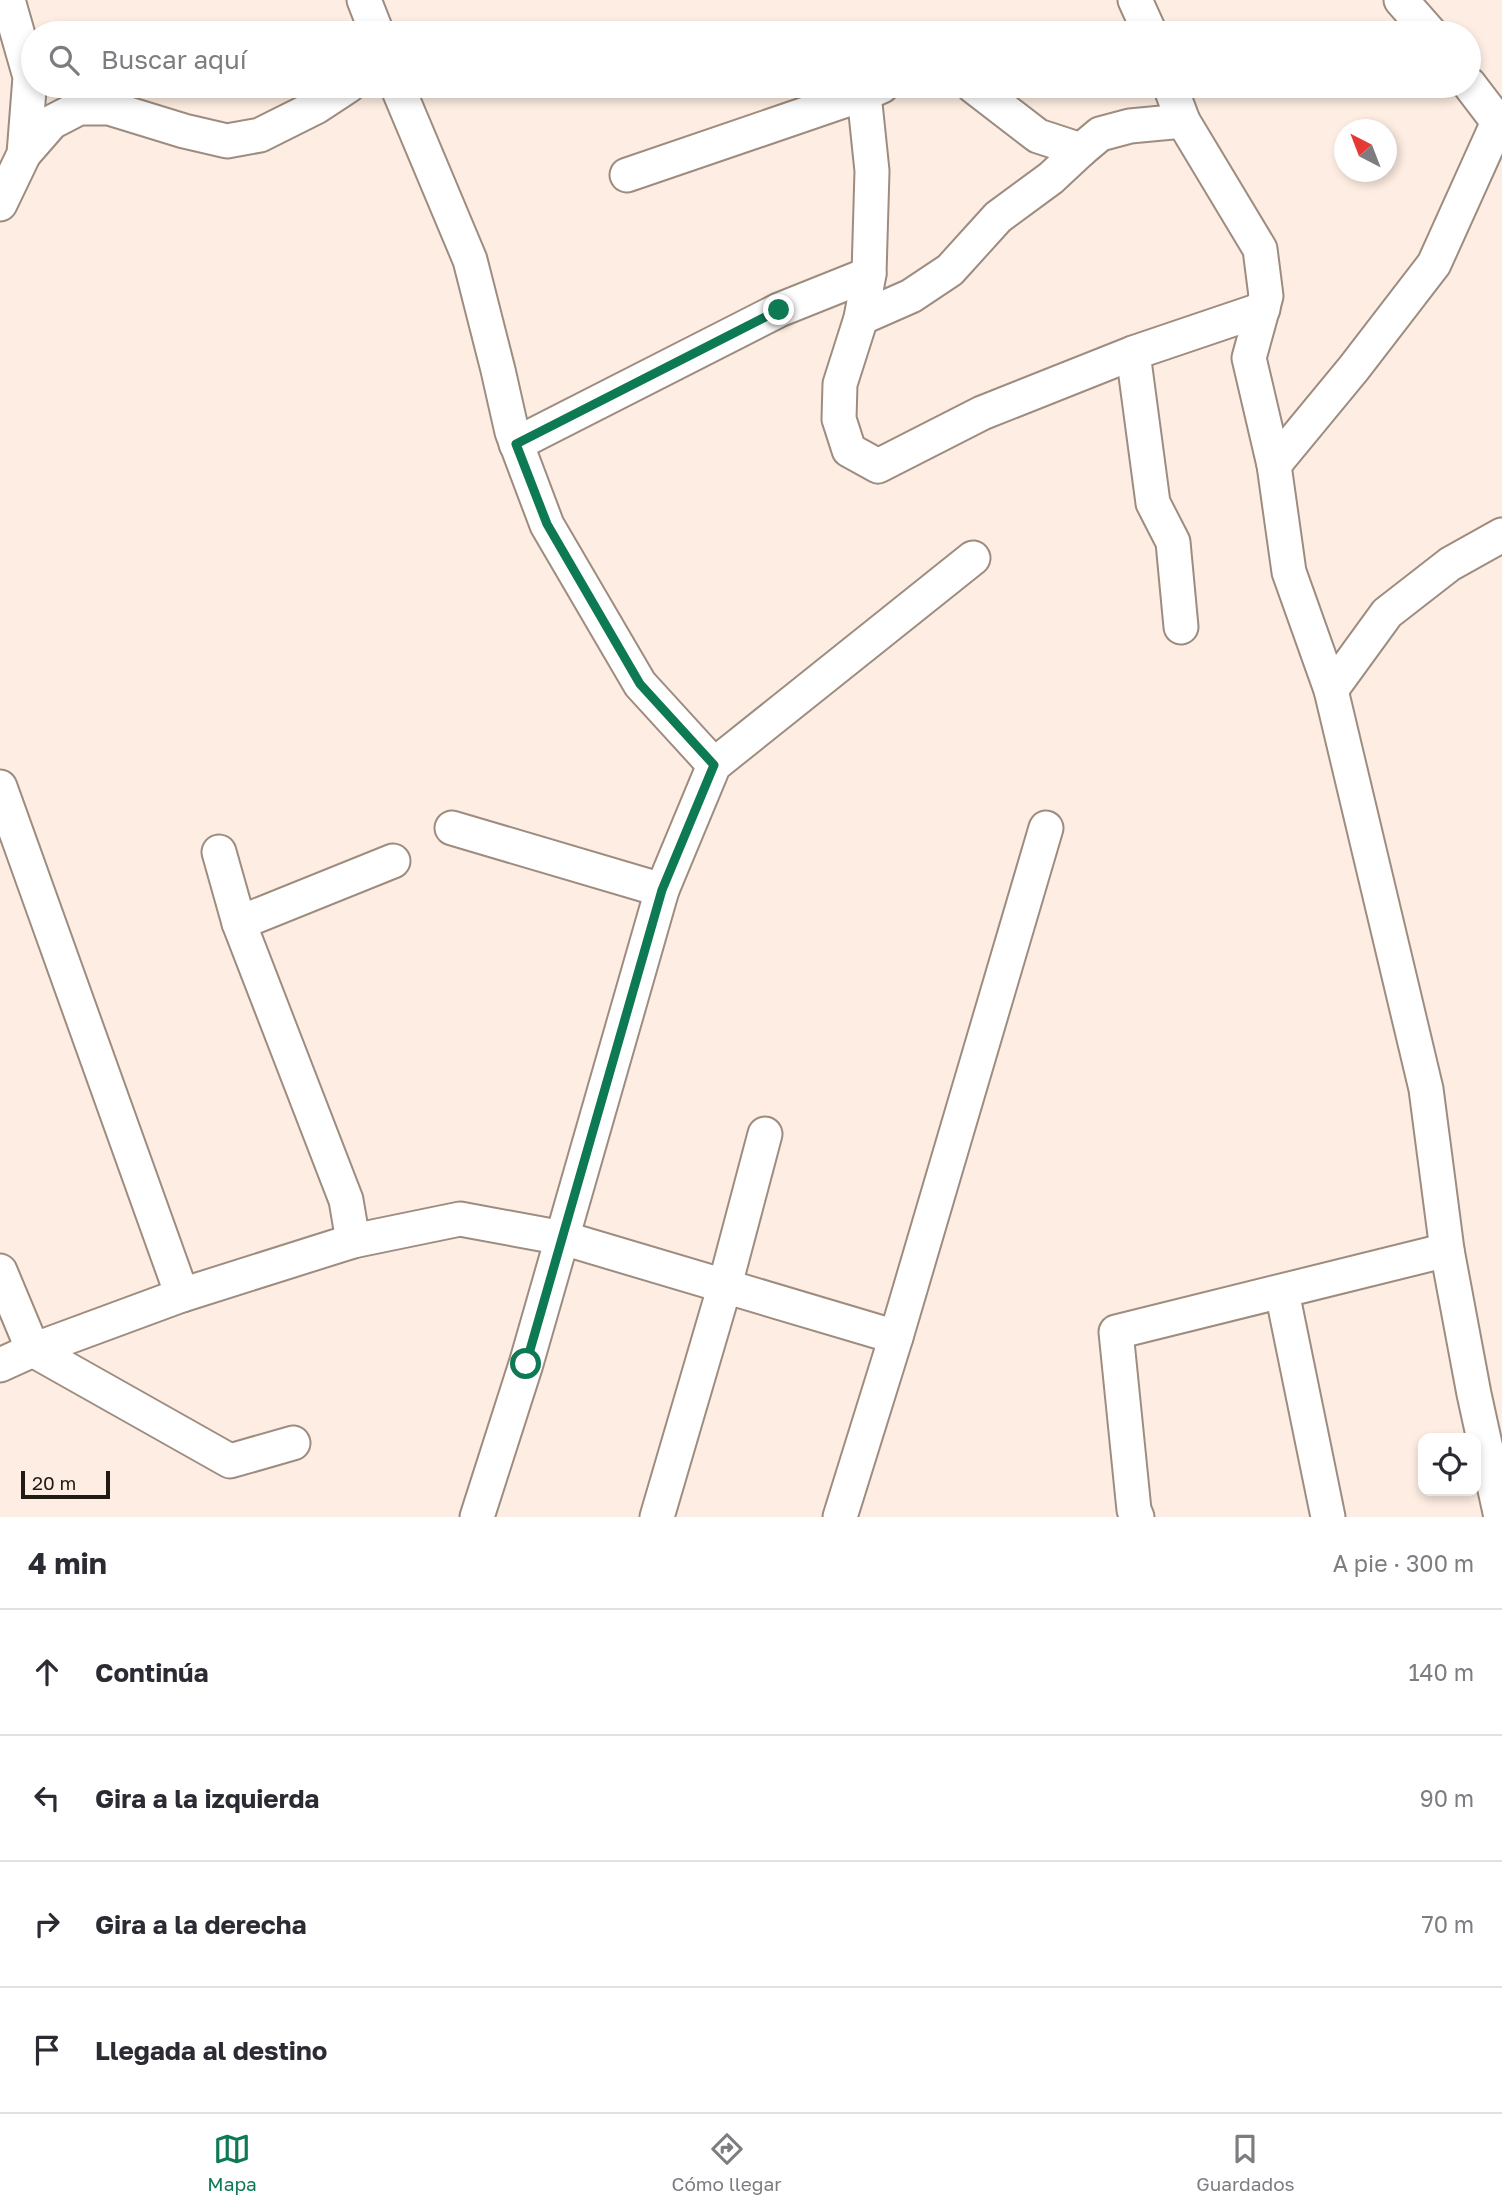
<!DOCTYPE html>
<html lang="es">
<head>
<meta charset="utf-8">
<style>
  :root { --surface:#fff; --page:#f2f2f3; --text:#2b2b33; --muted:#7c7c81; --line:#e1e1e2; --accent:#0e7a54 }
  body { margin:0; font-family:"Golos Text",sans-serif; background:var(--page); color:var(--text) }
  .controls { position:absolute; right:21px; bottom:21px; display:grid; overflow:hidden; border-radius:14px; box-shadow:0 4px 10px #0003 }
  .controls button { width:63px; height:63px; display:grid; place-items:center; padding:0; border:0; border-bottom:2px solid var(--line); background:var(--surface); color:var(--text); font:35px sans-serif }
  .compass { position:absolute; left:1334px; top:119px; width:63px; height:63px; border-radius:50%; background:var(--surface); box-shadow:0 4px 10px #0003; rotate:318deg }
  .scale { position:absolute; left:21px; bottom:18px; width:89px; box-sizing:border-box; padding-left:7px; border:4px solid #211a15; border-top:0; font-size:19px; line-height:24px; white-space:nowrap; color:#211a15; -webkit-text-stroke:5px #fdede2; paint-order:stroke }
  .stop { position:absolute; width:21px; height:21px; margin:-16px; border:5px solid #0e7a54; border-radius:50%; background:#fff }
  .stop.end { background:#0e7a54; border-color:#fff; box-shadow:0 2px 7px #0008 }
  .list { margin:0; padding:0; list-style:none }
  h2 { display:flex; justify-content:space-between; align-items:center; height:91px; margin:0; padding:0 28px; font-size:30px }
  h2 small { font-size:23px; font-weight:400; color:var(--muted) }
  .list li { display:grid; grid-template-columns:46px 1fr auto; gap:21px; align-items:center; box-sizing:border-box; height:126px; padding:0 28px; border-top:2px solid var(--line) }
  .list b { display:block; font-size:26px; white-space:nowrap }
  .list em { font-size:23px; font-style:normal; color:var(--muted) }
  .icon { flex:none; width:38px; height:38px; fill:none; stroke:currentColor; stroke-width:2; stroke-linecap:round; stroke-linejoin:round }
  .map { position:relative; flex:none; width:1502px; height:1517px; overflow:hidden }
  .search { position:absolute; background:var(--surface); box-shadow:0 4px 10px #0003; left:21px; right:21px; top:21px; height:77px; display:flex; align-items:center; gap:18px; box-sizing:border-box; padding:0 24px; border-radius:38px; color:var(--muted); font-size:26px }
  .sheet { height:595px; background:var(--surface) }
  nav { display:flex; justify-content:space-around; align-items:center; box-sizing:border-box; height:98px; border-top:2px solid var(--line); background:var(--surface); font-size:19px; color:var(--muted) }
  nav a { display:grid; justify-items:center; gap:4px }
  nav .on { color:var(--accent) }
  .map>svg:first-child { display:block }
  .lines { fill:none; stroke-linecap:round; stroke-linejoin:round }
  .minor-casing { stroke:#9d8c7f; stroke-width:37 }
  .minor { stroke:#fff; stroke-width:33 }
  .route { stroke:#0e7a54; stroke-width:9 }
</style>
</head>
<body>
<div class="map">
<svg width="1502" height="1517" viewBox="0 0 1502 1517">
  <rect width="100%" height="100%" fill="#fdede2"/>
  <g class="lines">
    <g class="minor-casing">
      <g id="minor">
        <path d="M364,0L377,33"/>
        <path d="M1135,0L1150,33"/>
        <path d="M1401,0L1430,33"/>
        <path d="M1469,84L1498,122"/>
        <path d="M397,86L470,260L498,370L512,432L547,525L640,684L714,765"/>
        <path d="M973,86L1038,136L1081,150L1100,134L1130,126L1183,121"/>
        <path d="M1170,86L1183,121L1260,249L1266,296L1249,358L1274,465L1289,572L1331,690L1426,1089L1447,1250L1474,1394L1501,1517"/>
        <path d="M864,94L872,171L869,274L861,318L840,384L839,419L849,450L878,466L982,413L1133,353L1263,309"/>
        <path d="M24,154L52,122L79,108H109L184,131L227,141L260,135L316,107L348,86"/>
        <path d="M627,175L864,94L882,86"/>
        <path d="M0,204L24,154L30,77L8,0"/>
        <path d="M861,318L911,296L950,270L998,217L1051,178L1081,150"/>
        <path d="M1133,353L1153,503L1173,542L1181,627"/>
        <path d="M516,444L779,310L869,274"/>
        <path d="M1274,465L1354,368L1434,264L1498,122L1502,119"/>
        <path d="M1331,690L1387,613L1450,564L1502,535"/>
        <path d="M0,787L182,1295"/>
        <path d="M452,828L662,890"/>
        <path d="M219,852L239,923L346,1200L353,1241"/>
        <path d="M239,923L393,861"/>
        <path d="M0,1271L33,1350L230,1461L293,1443"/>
        <path d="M1282,1292L1328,1517"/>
        <path d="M0,1365L33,1350L182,1295L353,1241L460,1219L563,1238L896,1337"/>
        <path d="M477,1517L526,1364L662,890L714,765L973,558"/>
        <path d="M657,1517L725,1285L765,1134"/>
        <path d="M840,1517L896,1337L1046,828"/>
        <path d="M1137,1517L1134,1510L1116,1332L1447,1250"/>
      </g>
    </g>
    <use href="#minor" class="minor"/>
  </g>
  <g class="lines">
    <path class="route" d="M526,1364L662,890L714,765L640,684L547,524L516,444L779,310"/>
  </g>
</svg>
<div class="controls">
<button><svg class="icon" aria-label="locate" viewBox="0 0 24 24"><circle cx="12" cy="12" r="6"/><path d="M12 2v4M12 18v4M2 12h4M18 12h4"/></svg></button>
</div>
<svg class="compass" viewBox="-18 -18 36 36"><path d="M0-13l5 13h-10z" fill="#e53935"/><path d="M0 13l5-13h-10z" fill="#7c7c81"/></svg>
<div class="scale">20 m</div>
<div class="stop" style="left:526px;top:1364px"></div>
<div class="stop end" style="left:779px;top:310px"></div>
<div class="search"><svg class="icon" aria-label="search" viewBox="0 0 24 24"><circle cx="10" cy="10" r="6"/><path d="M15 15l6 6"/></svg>Buscar aquí</div>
</div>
<section class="sheet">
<h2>4 min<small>A pie · 300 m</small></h2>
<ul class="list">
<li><svg class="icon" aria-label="ahead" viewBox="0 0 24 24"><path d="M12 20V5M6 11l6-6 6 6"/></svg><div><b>Continúa</b></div><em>140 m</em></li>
<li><svg class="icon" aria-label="left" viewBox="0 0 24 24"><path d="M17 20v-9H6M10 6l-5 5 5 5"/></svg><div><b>Gira a la izquierda</b></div><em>90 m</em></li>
<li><svg class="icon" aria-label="right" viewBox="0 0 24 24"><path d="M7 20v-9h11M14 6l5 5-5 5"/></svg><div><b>Gira a la derecha</b></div><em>70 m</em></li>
<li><svg class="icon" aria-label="arrive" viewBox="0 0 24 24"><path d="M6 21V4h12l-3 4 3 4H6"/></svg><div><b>Llegada al destino</b></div></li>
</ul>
</section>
<nav>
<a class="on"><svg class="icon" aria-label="map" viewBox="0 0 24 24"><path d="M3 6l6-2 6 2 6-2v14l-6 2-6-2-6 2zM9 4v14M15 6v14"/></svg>Mapa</a>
<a><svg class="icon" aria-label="directions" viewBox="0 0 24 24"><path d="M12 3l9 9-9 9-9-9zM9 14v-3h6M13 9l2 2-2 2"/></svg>Cómo llegar</a>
<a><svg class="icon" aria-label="saved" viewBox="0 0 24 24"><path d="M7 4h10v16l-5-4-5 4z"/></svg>Guardados</a>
</nav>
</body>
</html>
